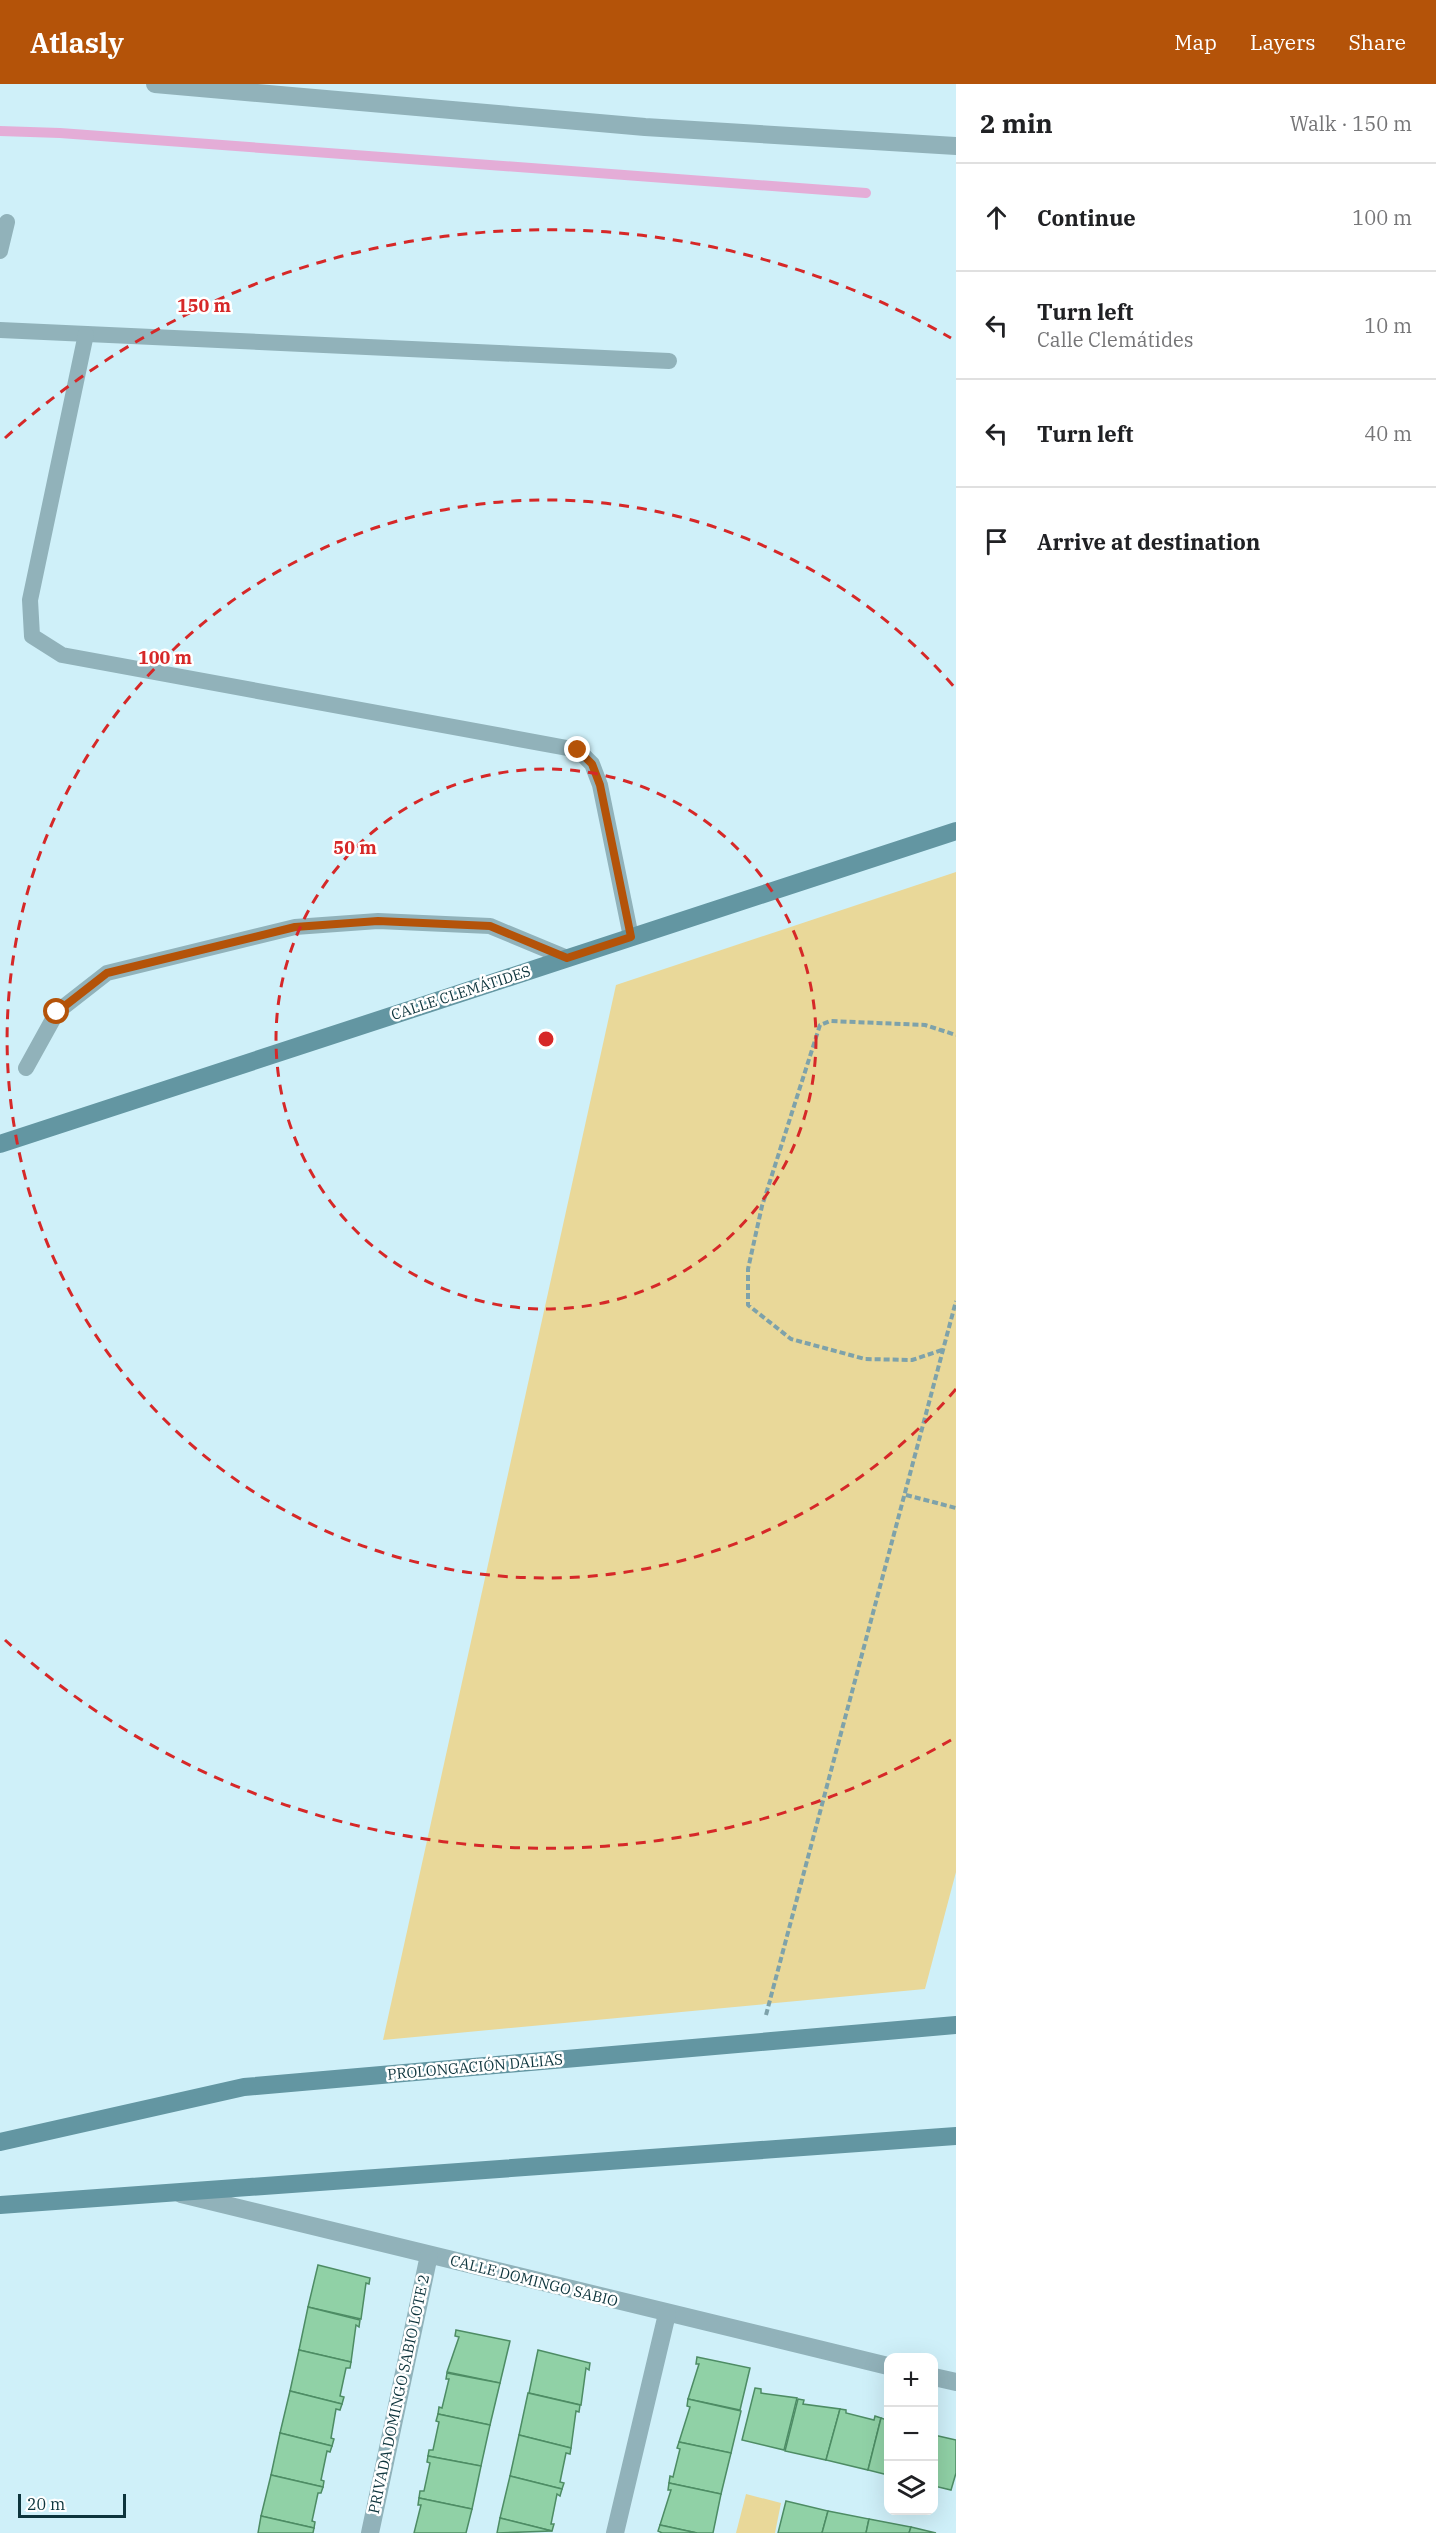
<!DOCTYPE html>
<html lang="en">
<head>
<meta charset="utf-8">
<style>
  :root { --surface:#fff; --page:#f6f6f6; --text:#202124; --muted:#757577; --line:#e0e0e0; --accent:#b45309 }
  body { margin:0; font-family:"IBM Plex Serif",serif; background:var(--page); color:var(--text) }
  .controls { position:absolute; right:18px; bottom:18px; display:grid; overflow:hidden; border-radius:12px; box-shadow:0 6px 24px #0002 }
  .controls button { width:54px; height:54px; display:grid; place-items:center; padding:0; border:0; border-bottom:2px solid var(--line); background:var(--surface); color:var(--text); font:30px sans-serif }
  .scale { position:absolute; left:18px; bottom:15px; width:108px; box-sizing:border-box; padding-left:6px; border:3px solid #0d343c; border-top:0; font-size:16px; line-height:21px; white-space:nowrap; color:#0d343c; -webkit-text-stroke:4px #fff; paint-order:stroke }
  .stop { position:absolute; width:18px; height:18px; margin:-14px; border:4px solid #b45309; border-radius:50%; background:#fff }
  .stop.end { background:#b45309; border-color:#fff; box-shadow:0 2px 6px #0008 }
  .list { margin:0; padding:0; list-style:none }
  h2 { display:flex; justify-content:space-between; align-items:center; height:78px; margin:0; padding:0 24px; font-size:26px }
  h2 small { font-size:20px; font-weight:400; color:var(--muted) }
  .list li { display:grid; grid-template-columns:39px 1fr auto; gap:18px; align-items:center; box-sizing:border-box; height:108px; padding:0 24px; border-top:2px solid var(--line) }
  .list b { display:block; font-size:22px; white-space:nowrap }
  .list p { margin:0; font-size:20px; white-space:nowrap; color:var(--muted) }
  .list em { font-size:20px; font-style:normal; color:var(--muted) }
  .icon { flex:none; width:33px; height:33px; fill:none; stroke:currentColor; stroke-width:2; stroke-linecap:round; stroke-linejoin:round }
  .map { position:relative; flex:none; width:956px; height:2449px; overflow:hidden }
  header { display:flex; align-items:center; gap:36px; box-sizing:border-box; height:84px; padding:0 30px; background:var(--accent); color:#fff }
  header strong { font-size:28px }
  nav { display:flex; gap:33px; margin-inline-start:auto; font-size:21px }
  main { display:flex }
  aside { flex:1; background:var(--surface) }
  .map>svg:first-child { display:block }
  .green { fill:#e9d899 }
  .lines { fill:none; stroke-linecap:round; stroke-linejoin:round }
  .stream { stroke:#e4add7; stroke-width:10 }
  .building { fill:#90d1a6; stroke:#4d8c64; stroke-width:1.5 }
  .path { stroke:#7ea2aa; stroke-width:4; stroke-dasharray:6 3; stroke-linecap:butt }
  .service { stroke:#91b2ba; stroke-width:16 }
  .minor { stroke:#91b2ba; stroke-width:18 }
  .secondary { stroke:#6396a2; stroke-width:18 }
  .route { stroke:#b45309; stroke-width:8 }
  .ring { fill:none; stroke:#d62828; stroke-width:3; stroke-dasharray:10 8 }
  .labels { text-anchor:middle; stroke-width:5; stroke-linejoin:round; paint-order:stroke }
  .street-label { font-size:15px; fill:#0d343c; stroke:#fff }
  .centre { fill:#d62828; stroke:#fff; stroke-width:3 }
  .ring-label { font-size:18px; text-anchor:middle; font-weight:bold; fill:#d62828; stroke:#fff; stroke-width:5; stroke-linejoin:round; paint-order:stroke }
</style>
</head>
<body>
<header>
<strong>Atlasly</strong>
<nav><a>Map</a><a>Layers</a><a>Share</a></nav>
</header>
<main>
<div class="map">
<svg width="956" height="2449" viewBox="0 0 956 2449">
  <rect width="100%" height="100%" fill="#cff0f9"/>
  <g class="green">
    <path d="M956,788V1788L925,1905L383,1956L616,901Z"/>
    <path d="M746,2410L781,2419L775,2449H736Z"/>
  </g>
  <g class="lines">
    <path class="stream" d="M0,47L60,49L866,109"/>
  </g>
  <g class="building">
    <path d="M318,2181L370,2194L369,2200L366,2199L361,2235L308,2223Z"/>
    <path d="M308,2223L360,2236L359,2243L356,2241L351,2278L299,2266Z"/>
    <path d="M456,2246L510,2257L500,2299L447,2288L459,2253L455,2252Z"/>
    <path d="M299,2266L351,2278L350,2284H346L340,2312L344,2313L342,2320L290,2307Z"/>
    <path d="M538,2266L590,2279L589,2286L586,2284L581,2321L529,2309Z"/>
    <path d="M697,2273L750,2284L740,2326L688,2315L699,2280H696Z"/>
    <path d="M447,2289L500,2299L490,2341L438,2330L439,2323L442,2324L449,2295H446Z"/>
    <path d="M755,2304L761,2305V2309L797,2314L784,2366L742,2356Z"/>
    <path d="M290,2307L342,2320L340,2326L336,2325L331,2354L334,2355L332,2362L280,2349Z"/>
    <path d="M528,2309L580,2321L579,2328L576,2327L571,2364L519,2351Z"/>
    <path d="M688,2315L741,2327L731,2369L679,2358L690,2323L687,2322Z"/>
    <path d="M798,2315L804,2316L803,2320L840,2325L826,2376L785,2367Z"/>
    <path d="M840,2325L846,2326V2329L874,2336L875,2332L881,2334L868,2386L826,2376Z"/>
    <path d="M438,2330L490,2341L481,2382L428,2372L429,2366H433L439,2338L436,2337Z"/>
    <path d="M881,2334L887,2336L888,2340V2391L868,2386Z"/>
    <path d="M280,2349L332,2362L330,2368L327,2367L321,2396L324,2397L323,2403L271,2391Z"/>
    <path d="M519,2351L571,2364L570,2370L566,2369L560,2398L564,2399L562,2405L510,2392Z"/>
    <path d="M934,2351L956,2356V2389L951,2406L934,2402Z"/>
    <path d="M679,2358L731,2369L721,2410L669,2399L670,2392L673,2393L680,2365L677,2364Z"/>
    <path d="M428,2372L481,2382L472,2425L419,2414L420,2407H424L430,2379L427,2378Z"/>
    <path d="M271,2391L323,2403L321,2409H318L312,2437L315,2438L314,2444L261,2432Z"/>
    <path d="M510,2392L562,2405L560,2412L557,2410L551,2440H554L552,2447L500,2434Z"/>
    <path d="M669,2399L721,2410L713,2449H697L660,2441L671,2406H668Z"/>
    <path d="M419,2414L472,2425L466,2449H414L421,2421H418Z"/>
    <path d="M786,2417L828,2427L822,2449H778Z"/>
    <path d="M828,2427L869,2435L866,2449H822Z"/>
    <path d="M261,2432L314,2444L313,2449H258Z"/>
    <path d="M500,2434L552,2447L497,2449Z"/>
    <path d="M869,2435L911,2443L909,2449H866Z"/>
    <path d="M660,2441L697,2449H662L658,2447Z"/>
    <path d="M911,2443L936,2449H909Z"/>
  </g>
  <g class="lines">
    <g class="path">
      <path d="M942,1266L912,1276L865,1275L791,1255L748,1221V1185L762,1122L820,941L830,937L925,941L956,951"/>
      <path d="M906,1411L956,1424"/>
      <path d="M766,1931L956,1217"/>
    </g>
    <g class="service">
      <path d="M0,167L7,138"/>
      <path d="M0,246L669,277"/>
      <path d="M86,250L30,516L32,552L62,571L578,666L592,680L600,701L631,853"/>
      <path d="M26,984L57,928L107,889L295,843L378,837L490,842L567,874"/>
    </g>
    <g class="minor">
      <path d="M155,0L645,43L956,62"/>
      <path d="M181,2110L888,2282"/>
      <path d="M934,2293L956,2298"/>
      <path d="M370,2449L429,2171"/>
      <path d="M615,2449L667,2230"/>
    </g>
    <g class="secondary">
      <path d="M0,1060L956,747"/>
      <path d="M0,2058L244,2003L956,1941"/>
      <path d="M0,2121L956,2052"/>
    </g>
  </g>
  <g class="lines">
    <path class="route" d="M57,928L107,889L295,843L378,837L490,842L567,874L631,853L600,701L592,680L578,666"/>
  </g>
  <g class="ring">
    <circle cx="546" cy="955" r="270"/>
    <path d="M956 1305A539 539 0 1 1 956 605"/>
    <path d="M951 1656A809 809 0 0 1 5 1556M5 354A809 809 0 0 1 951 254"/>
  </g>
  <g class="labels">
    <g class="street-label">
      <text transform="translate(461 909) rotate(-18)" y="5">CALLE CLEMÁTIDES</text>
      <text transform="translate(475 1983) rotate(-5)" y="5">PROLONGACIÓN DALIAS</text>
      <text transform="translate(534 2197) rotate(14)" y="5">CALLE DOMINGO SABIO</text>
      <text transform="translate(399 2310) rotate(-78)" y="5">PRIVADA DOMINGO SABIO LOTE 2</text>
    </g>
  </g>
  <circle cx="546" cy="955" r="9" class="centre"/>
  <g class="ring-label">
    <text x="204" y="228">150 m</text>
    <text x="165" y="580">100 m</text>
    <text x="355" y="770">50 m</text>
  </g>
</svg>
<div class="controls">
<button>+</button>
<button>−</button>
<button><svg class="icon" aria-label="layers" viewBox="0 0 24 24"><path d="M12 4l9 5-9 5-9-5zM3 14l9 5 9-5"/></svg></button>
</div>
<div class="scale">20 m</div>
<div class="stop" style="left:57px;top:928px"></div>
<div class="stop end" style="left:578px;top:666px"></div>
</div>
<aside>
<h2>2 min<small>Walk · 150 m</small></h2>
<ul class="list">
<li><svg class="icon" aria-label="ahead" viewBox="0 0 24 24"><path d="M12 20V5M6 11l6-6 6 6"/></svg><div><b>Continue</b></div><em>100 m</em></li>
<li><svg class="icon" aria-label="left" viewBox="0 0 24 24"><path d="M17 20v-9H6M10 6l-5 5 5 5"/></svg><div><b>Turn left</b><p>Calle Clemátides</p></div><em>10 m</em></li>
<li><svg class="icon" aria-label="left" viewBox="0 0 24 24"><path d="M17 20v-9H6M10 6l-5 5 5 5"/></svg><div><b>Turn left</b></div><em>40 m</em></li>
<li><svg class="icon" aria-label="arrive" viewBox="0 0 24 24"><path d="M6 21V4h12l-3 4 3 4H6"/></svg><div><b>Arrive at destination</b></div></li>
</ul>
</aside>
</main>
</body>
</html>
